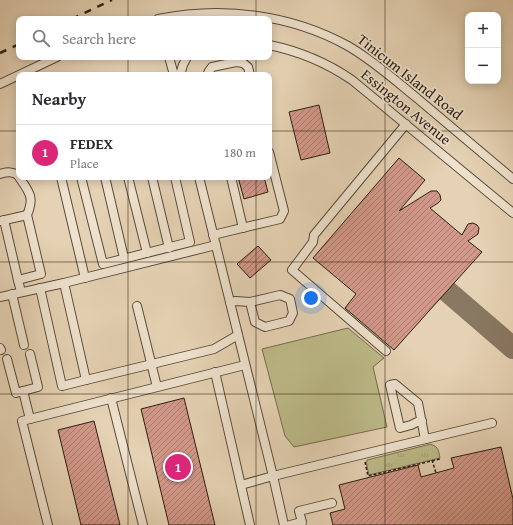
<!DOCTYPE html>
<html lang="en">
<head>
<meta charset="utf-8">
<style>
  :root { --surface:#fff; --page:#f7f7f7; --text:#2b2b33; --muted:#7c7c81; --line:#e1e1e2; --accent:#db2777 }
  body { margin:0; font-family:"Gentium Book Plus",serif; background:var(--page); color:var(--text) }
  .controls { position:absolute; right:12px; top:12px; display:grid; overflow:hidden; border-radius:8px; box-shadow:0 2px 10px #0003 }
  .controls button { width:36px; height:36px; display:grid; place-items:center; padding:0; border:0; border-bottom:1px solid var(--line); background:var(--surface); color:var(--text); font:20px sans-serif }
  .you { position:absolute; left:311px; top:298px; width:14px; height:14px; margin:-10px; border:3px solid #fff; border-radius:50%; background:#1a73e8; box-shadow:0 0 0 6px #1a73e833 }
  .badge { display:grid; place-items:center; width:26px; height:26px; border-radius:50%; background:var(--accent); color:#fff; font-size:13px; font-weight:700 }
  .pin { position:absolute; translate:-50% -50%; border:2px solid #fff; box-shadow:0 1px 4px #0006 }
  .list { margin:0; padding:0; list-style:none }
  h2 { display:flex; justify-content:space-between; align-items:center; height:52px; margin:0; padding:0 16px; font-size:17px }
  h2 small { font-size:13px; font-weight:400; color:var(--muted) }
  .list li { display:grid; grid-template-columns:26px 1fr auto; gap:12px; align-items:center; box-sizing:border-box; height:56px; padding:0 16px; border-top:1px solid var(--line) }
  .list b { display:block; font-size:15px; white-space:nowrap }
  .list p { margin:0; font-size:13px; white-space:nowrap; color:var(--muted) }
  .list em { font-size:13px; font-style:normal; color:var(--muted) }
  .icon { flex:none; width:22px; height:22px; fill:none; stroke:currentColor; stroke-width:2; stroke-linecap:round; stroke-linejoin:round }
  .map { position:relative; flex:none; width:513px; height:525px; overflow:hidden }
  .search { position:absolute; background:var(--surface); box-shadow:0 2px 10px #0003; left:16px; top:16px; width:256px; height:44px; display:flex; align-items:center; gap:10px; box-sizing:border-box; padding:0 14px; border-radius:8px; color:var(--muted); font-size:15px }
  .panel { position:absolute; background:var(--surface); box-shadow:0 2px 10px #0003; left:16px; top:72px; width:256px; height:108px; border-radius:8px }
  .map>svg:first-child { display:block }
  .grass { fill:url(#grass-tufts); stroke:#746c4c }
  .pitch { fill:#bcba88; stroke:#746c4c }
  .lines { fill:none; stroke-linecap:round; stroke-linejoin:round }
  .taxiway { stroke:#897862; stroke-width:22 }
  .building { fill:url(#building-hatch); stroke:#2d1d10 }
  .minor-casing { stroke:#5b4a39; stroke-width:10 }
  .path { stroke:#2d1d10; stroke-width:1.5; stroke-dasharray:3 2; stroke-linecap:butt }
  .minor { stroke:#eee2ce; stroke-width:8 }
  .rail { stroke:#2d1d10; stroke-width:2.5; stroke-dasharray:7 7; stroke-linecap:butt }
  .grid { fill:none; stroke:#2d1d10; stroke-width:1; stroke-opacity:0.55 }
  .labels { text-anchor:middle; stroke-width:3.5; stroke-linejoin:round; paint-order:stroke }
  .street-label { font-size:15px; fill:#2d1d10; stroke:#eee2ce }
</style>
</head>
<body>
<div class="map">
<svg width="513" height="525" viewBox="0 0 513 525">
  <defs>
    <pattern id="grass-tufts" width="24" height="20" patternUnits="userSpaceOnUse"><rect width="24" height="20" fill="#bcba88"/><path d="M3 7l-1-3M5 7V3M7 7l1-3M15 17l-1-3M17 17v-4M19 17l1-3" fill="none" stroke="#a29f74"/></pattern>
    <pattern id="building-hatch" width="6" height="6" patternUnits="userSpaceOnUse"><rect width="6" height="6" fill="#d29889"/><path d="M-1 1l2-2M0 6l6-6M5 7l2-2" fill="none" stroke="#ab7b6f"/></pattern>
  </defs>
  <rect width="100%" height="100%" fill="#e5d2b4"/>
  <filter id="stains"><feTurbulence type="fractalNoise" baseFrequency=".005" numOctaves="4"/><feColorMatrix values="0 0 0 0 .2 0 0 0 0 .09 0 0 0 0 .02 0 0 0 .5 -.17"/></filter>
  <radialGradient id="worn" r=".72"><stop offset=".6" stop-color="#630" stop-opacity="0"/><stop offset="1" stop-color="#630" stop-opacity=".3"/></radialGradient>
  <path class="grass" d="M431,444L432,445C438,446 439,452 440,458L369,475L366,462H367V460Z"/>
  <path class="pitch" d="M348,328L384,358L373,367L387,427L294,447L285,436L262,349Z"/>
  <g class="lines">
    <path class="taxiway" d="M447,291L513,348"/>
  </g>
  <g class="building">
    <path d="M319,105L330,153L301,160L289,112Z"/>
    <path d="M399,158L425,180L399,211L431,191H437L440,195L441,200L438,203L430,208L462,235L468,224L473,223L477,225L479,228L478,234L468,241L482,252L394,350L345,308L356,294L313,258Z"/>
    <path d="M238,177H264L268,192L244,199Z"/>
    <path d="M258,246L271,260L250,278L237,264Z"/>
    <path d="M184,398L215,525H169L141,409Z"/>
    <path d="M94,421L120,525H81L58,430Z"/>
    <path d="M501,447L513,499V525H333L330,513L345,509L339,485L418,465L421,477L454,468L451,458Z"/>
  </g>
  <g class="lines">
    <g class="minor-casing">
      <g id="minor">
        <path d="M158,19C222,6 290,14 348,46C374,61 396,81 418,99C450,126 481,152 513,179"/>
        <path d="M269,45C299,51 327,63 352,80L513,213"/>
        <path d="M169,57L174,75"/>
        <path d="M180,75L183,65L187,57"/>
        <path d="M207,75L209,71L212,67L236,62L243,63L248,67L250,75"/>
        <path d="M0,84L57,57"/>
        <path d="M0,174C7,172 13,171 19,176"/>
        <path d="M19,177C29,192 35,197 27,215"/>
        <path d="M61,177L85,278"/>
        <path d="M81,177L103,264L190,242L175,177"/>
        <path d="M105,177L124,258"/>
        <path d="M128,177L147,253"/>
        <path d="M152,177L169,248"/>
        <path d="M199,177L273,476L241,485"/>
        <path d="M231,177L243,228"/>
        <path d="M4,220L18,280"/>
        <path d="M0,221L27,215L41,274L18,280L21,292"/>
        <path d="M213,235L280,219L284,211L269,152"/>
        <path d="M216,245L64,283L86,380L214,349L238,335"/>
        <path d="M40,288L62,386L86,380"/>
        <path d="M12,294L24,345"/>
        <path d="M0,297L64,283"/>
        <path d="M230,302L236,301L250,302L280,295L290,299L293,313L289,321L265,327L255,322L250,302"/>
        <path d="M137,306L157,387"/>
        <path d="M0,348L1,350"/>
        <path d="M386,351L292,270L313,242L314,235L406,124"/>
        <path d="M30,354L38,387L23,391L30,419"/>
        <path d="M7,359L16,393L23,391"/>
        <path d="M215,372L250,525"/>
        <path d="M111,398L143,525"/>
        <path d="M422,421L417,422L411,425L400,428L390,385L395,384L418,403L425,439"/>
        <path d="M48,525L22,421L245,365"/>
        <path d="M284,525L273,476L492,423"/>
        <path d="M290,525L302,522L299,511L332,503"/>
      </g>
    </g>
    <g class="path">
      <path d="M432,460L436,473"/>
      <path d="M365,462L368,476L440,459"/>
    </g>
    <use href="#minor" class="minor"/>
    <g class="rail">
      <path d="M72,19L112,0"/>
      <path d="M0,53L19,44"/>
    </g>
  </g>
  <path class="grid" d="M128,0V19M256,0V19M385,0V525M128,57V75M256,57V75M0,131H19M269,131H513M128,177V525M256,177V525M0,262H513M0,394H513"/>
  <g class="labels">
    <g class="street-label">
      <text transform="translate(410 77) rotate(38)" y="5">Tinicum Island Road</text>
      <text transform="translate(406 107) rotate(39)" y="5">Essington Avenue</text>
    </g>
  </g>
  <rect width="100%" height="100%" filter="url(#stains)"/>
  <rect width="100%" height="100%" fill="url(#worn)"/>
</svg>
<div class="controls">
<button>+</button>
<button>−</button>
</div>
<div class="you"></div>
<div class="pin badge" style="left:178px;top:467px">1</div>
<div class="search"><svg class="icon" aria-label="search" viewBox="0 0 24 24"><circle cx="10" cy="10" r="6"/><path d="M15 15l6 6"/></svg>Search here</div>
<section class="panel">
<h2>Nearby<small></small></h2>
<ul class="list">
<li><span class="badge">1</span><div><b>FEDEX</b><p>Place</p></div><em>180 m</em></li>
</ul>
</section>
</div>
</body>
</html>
